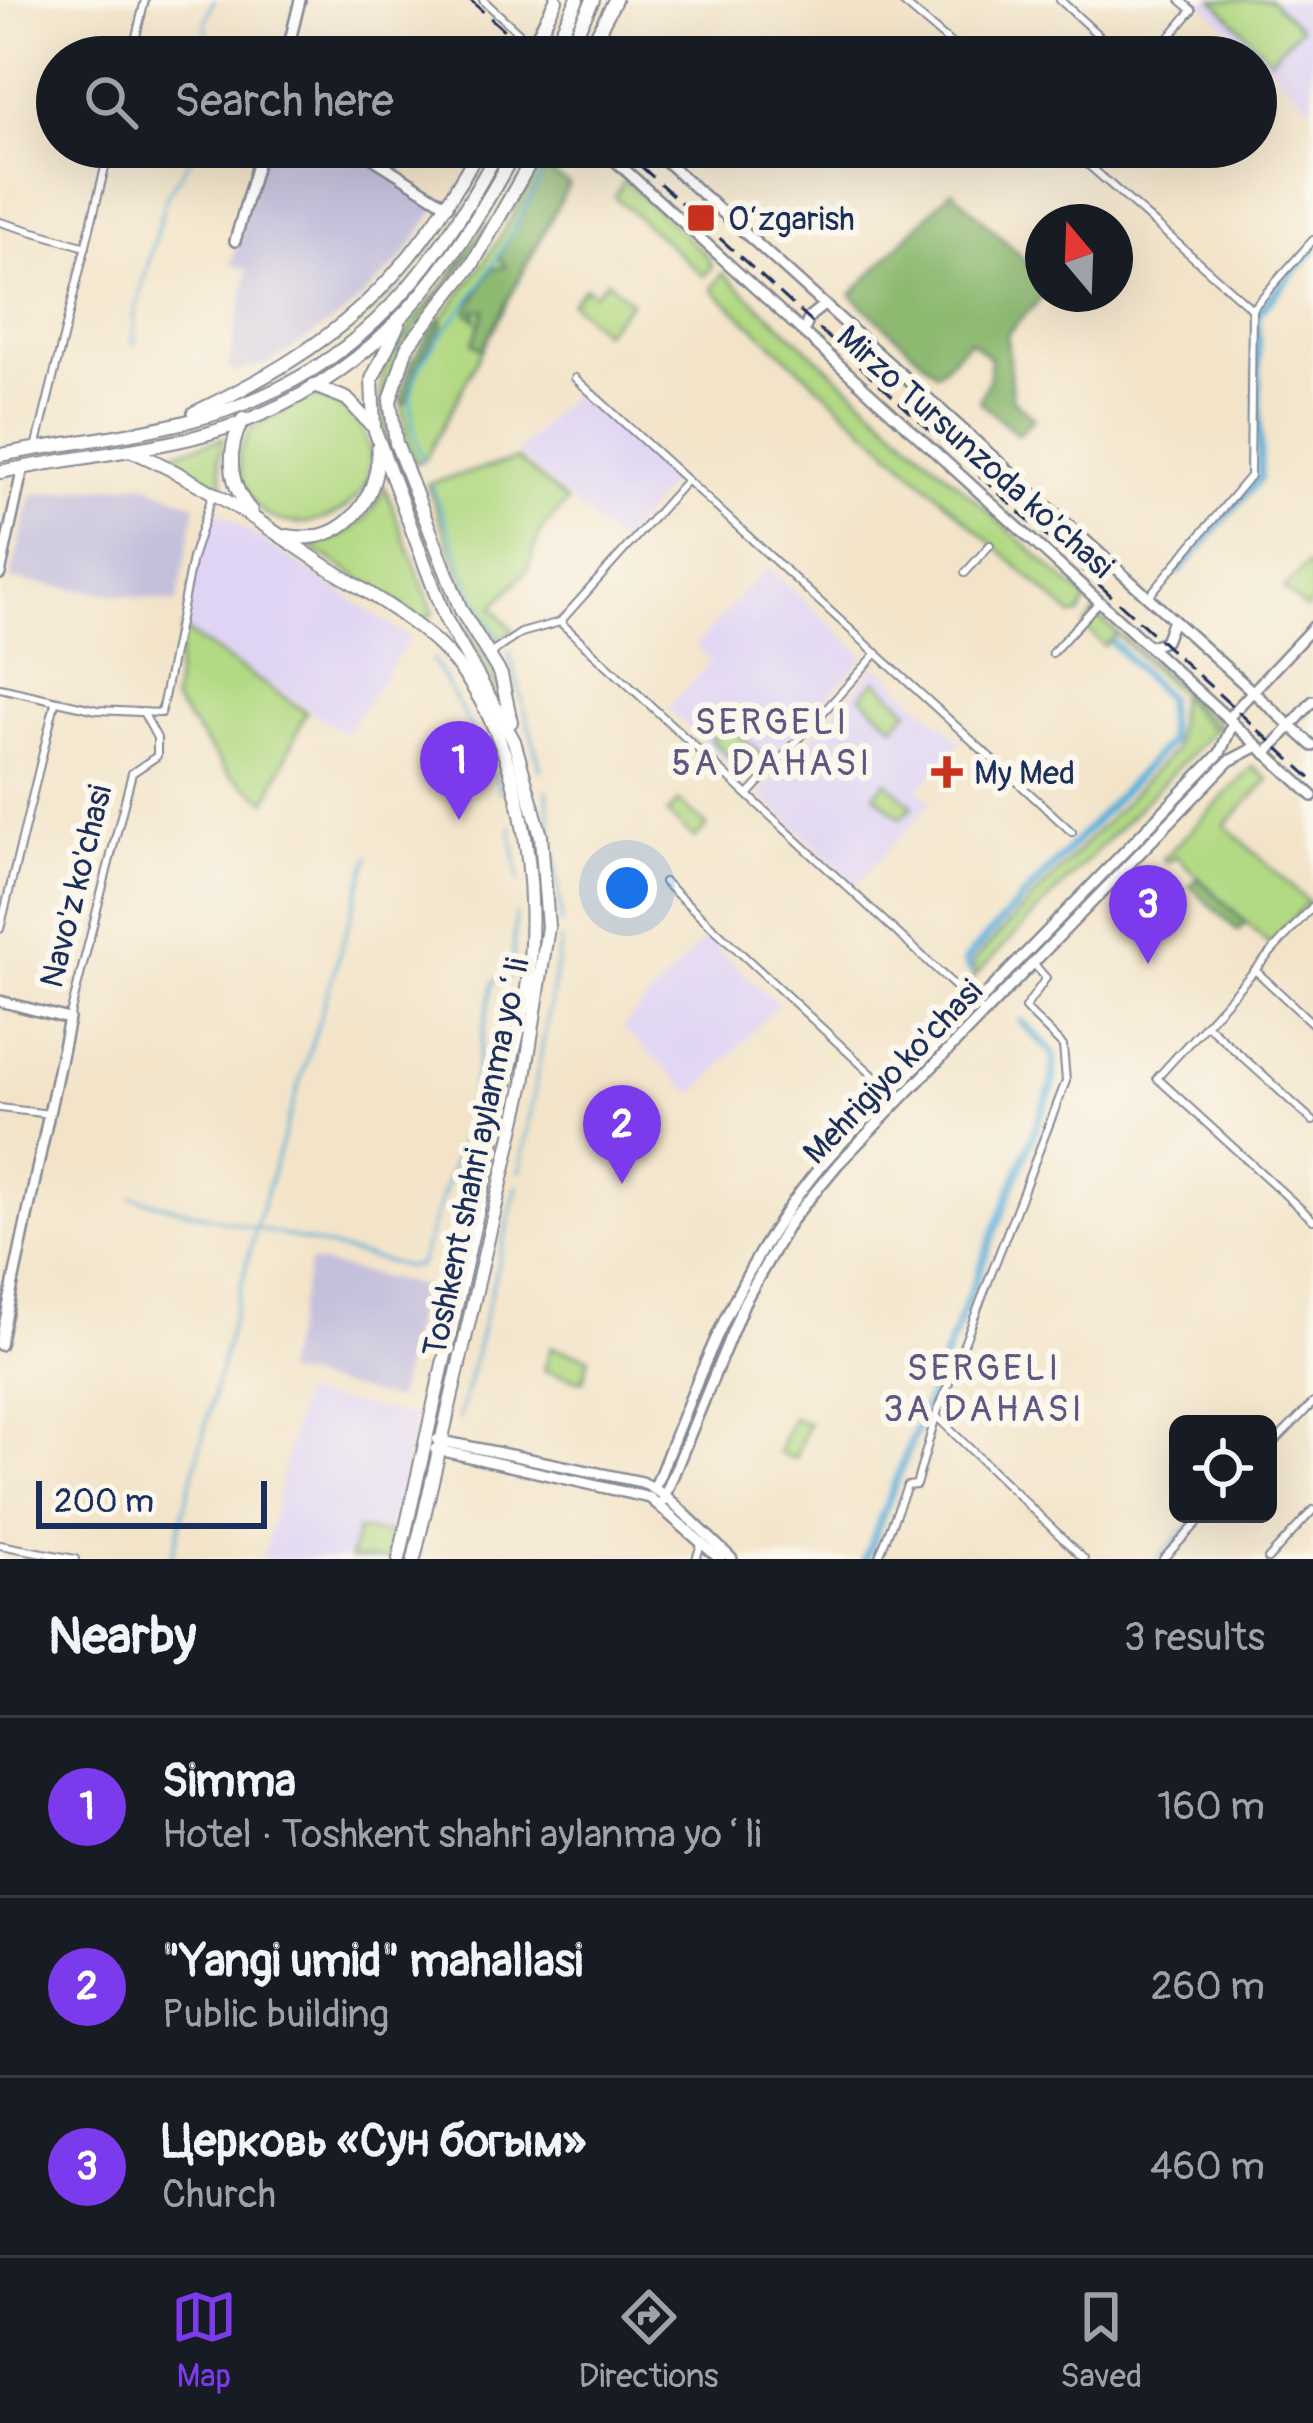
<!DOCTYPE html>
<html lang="en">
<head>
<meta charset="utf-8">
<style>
  :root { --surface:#171b24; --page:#20242c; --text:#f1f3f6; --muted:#9ea1a6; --line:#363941; --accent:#7c3aed }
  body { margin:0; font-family:Pangolin,sans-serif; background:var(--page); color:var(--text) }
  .controls { position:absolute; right:36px; bottom:36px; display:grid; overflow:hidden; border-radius:18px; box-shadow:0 12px 48px #0002 }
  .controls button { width:108px; height:108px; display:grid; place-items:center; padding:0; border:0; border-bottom:3px solid var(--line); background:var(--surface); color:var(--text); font:60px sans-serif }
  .compass { position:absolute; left:1025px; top:204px; width:108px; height:108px; border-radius:50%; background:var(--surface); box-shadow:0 12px 48px #0002; rotate:341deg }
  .scale { position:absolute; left:36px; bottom:30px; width:231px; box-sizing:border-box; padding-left:12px; border:6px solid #1b2f5e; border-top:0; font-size:33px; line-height:42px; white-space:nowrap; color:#1b2f5e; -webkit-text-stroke:9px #fbf7ec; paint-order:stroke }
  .you { position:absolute; left:627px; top:888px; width:42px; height:42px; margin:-30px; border:9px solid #fff; border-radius:50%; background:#1a73e8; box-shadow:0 0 0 18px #1a73e833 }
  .badge { display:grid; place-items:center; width:78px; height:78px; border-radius:50%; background:var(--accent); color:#fff; font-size:39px; font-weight:700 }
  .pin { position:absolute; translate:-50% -99px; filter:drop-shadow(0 3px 6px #0008) }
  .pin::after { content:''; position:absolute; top:63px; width:42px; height:36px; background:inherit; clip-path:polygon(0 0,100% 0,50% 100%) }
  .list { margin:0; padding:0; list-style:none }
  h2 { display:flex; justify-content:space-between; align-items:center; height:156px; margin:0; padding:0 48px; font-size:51px }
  h2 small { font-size:39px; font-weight:400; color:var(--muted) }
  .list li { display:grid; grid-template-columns:78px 1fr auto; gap:36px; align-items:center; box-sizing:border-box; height:180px; padding:0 48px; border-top:3px solid var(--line) }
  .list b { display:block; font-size:45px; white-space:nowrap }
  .list p { margin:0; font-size:39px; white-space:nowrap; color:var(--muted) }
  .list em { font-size:39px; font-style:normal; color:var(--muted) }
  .icon { flex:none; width:66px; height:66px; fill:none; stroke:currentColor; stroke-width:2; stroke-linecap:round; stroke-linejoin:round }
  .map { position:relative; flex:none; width:1313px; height:1559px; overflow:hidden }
  .search { position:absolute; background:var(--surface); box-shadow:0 12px 48px #0002; left:36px; right:36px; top:36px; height:132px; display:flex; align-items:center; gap:30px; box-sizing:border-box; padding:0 42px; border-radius:66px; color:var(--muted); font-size:45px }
  .sheet { height:696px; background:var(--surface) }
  nav { display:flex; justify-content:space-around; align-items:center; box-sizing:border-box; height:168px; border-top:3px solid var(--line); background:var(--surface); font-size:33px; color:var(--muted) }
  nav a { display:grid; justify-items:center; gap:6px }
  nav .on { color:var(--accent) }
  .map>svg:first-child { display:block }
  .built { fill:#e0d4f4 }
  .industrial { fill:#c4c0db }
  .green { fill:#b2d983; stroke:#668470; stroke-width:3 }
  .forest { fill:#8db971; stroke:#547468; stroke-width:3 }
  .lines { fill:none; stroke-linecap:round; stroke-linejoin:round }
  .stream { stroke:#5dafd8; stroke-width:3 }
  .canal { stroke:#5dafd8; stroke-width:8 }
  .street-casing { stroke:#878a94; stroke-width:10 }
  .secondary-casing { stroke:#878a94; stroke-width:14 }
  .highway-casing { stroke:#878a94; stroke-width:16 }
  .street { stroke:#fff; stroke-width:6 }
  .secondary { stroke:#fff; stroke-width:9 }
  .highway { stroke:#fff; stroke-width:12 }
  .rail { stroke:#1b2f5e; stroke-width:3; stroke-dasharray:18 9; stroke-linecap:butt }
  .poi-dot { fill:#c8321e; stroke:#fbf7ec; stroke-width:4.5 }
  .labels { text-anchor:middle; stroke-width:12; stroke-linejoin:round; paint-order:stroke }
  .poi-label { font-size:33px; fill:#1b2f5e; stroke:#fbf7ec; text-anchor:start }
  .street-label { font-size:33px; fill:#1b2f5e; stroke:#fbf7ec }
  .neighbourhood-label { font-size:36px; letter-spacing:3px; fill:#5d5783; stroke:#fbf7ec }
</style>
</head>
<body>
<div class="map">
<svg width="1313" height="1559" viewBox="0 0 1313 1559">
  <rect width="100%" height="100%" fill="#fbf7ec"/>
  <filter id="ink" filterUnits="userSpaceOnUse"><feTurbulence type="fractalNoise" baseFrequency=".00833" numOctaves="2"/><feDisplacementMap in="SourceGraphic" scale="24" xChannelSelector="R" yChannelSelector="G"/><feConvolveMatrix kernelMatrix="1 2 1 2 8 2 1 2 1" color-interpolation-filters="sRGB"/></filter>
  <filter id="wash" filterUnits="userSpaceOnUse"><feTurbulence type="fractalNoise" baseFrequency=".004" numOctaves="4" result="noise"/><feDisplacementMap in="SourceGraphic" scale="48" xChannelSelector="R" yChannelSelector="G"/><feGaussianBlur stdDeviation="2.7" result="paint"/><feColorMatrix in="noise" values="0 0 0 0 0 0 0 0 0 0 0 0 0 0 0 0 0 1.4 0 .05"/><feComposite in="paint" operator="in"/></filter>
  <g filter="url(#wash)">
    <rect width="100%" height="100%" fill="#f3e4c9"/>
    <g class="built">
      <path d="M1205,0H1313V108L1202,3Z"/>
      <path d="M573,392L675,477L619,545L517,453Z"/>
      <path d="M212,507L410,638L346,734L182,627Z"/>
      <path d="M768,566L865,656L749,784L668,708L711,661L695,646Z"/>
      <path d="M877,665L961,742L919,789L932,802L857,884L759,794Z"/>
      <path d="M705,938L778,1004L694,1095L622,1028Z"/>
      <path d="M301,1394L416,1417L384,1559H263Z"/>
    </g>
    <g class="industrial">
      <path d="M265,147H344L440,203L402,259L346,313L272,362L235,373L228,368L248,270L231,264Z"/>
      <path d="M144,483L196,505L177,603L10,580L32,495Z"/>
      <path d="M310,1261L422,1286L396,1400L283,1373Z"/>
    </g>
    <g class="green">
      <path d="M1214,0H1270L1300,28L1270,59Z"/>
      <path d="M486,147H492C427,270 362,338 235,398C357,333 421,269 486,147Z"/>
      <path d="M539,167L569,184L426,458L415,463C382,374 421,348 471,280C498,245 518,206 539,167Z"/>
      <path d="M624,180L708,257L712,267L704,276L615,197Z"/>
      <path d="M495,221L400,349L385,407L391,440L456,610L497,674L502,697C461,630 362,452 383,375C393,338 421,314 445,285C459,267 475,230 495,221Z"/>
      <path d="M723,273L1087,600L1079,615L1072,616L712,289Z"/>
      <path d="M607,280L631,302L603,332L571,303L585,287L594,294Z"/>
      <path d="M312,398C333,398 348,408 359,425C417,517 238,577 239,452L251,428Z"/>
      <path d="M223,438L219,458L224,488L166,455Z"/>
      <path d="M518,459L567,502L540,532L528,569L493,607L513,630L497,641L468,599L427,484Z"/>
      <path d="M384,485L434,614L421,619L308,545C344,541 373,521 384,485Z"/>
      <path d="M1307,565L1313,570V602L1306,609L1284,589Z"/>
      <path d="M1094,613L1214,716L1224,735L1116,634L1104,646L1084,626Z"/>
      <path d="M182,629L306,712L267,801L230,775L173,701Z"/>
      <path d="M876,680L909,710L894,726L861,696Z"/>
      <path d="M1179,696L1213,731L972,979L975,960L1174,750Z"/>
      <path d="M727,723L761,754L745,772L711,740Z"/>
      <path d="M1253,767L1269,780L1225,825L1308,902L1270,945L1176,856L1168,862L1163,859Z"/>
      <path d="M886,781L913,806L901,818L874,794Z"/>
      <path d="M679,801L707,826L695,839L667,814Z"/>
      <path d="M551,1347L589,1357L583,1381L544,1370Z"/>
      <path d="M792,1418L808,1424L795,1459L778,1453Z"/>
      <path d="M357,1530L393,1534L387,1559H350Z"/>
    </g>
    <g class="forest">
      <path d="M544,170L569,184L482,349L473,343L485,310H475L476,320L467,312L492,269L506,267L499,257Z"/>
      <path d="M952,190L1043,278L1045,294L1007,334L1012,398L1034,418L1018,435L979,401L989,379L990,358L970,340L937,373L851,295Z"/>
      <path d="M440,318L443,325L418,362L406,403L400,400L412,360Z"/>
      <path d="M1198,878L1246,923L1238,931L1190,886Z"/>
    </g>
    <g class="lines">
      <g class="stream">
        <path d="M212,57L205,22L214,0"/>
        <path d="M548,155L558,147"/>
        <path d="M134,344V317L166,197L198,147"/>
        <path d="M423,460C387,367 439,348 484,280C504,249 521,215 539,183L540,171"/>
        <path d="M432,485L473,593L500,639"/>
        <path d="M509,651L541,770"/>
        <path d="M433,660L480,744"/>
        <path d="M492,766L500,792"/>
        <path d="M547,790L562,924"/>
        <path d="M511,827L519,881"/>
        <path d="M520,1172L561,940"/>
        <path d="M132,1197L408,1267L419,1265L465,1128L492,987L495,980L511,976L516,915"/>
        <path d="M459,1419L517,1187"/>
        <path d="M1268,1440L1313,1393"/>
        <path d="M172,1557L259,1216L369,857"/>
        <path d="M1157,1559L1199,1514"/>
      </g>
      <g class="canal">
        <path d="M1178,572L1260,478L1257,314L1313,250"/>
        <path d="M969,969L966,962L972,953L1169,742L1166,697L1113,643"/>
        <path d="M865,1559L1053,1084L1054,1054L1022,1022"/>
      </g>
    </g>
  </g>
  <g filter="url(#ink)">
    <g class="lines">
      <g class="street-casing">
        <g id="street">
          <path d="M483,0L530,43"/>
          <path d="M900,0L967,57"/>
          <path d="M1060,0L1122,57"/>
          <path d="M131,57L145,0"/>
          <path d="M1153,57L1192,10L1180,0"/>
          <path d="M1068,147L1252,309"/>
          <path d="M0,222L86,247"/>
          <path d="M575,378L1072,832"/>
          <path d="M36,448L110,147"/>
          <path d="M965,573L990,545"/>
          <path d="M1148,597L1250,476L1252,309L1313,240"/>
          <path d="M560,622L984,1013"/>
          <path d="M491,653L521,633L560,622L687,480"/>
          <path d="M1052,653L1098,603"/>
          <path d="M0,688L97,710L161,713L192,558L213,493"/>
          <path d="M749,794L877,653"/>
          <path d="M664,882L890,1091"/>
          <path d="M1313,906L1157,1078L1313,1220"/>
          <path d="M0,929L55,703"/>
          <path d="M1255,970L1313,1024"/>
          <path d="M69,1019L132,773L157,756V738L143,712"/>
          <path d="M1206,1024L1313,1121"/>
          <path d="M0,1108L50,1114"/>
          <path d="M936,1416L1084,1559"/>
          <path d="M1268,1449L1313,1403"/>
          <path d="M0,1545L75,1559"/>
          <path d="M696,1559L702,1542"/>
          <path d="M878,1559L907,1486L916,1485L936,1416L1066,1081L1063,1046L1025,1008L1046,978L1033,963"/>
          <path d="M1163,1559L1206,1514"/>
          <path d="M1268,1559L1313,1510"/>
        </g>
      </g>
      <g class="secondary-casing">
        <g id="secondary">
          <path d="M286,57L300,0"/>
          <path d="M355,147L448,206"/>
          <path d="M600,147L1313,796"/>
          <path d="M650,147L1313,746"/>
          <path d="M235,241L262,147"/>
          <path d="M804,331L810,316L824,305"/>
          <path d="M0,574L23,467"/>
          <path d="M1151,646L1165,641L1172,623"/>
          <path d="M1228,718L1313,627"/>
          <path d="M1266,754L1313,701"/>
          <path d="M0,1001L69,1019L0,1345"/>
          <path d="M437,1440L642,1482L666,1496L732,1559"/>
          <path d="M435,1449L650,1498L720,1559"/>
          <path d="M655,1487C703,1366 745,1249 834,1151L1220,753L1233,723"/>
          <path d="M661,1505L744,1303L790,1222L838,1164L1229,761L1258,746"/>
        </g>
      </g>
      <g class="highway-casing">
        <g id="highway">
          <path d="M527,57L556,0"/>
          <path d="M549,57L577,0"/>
          <path d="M564,57L593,0"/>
          <path d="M585,57L615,0"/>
          <path d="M398,325L372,379L374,428L445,618L514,741L541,836L548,927L524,1083L414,1559"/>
          <path d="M314,386L347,399L370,424"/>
          <path d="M194,413C336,345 404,287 480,147"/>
          <path d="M243,419C226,451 228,484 251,511"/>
          <path d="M130,450C195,478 253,517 312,557C353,585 404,611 440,646C523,728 544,891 525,1001L399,1559"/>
          <path d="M0,455C63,443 127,437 189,421C345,382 428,284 500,147"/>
          <path d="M0,472C63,459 128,453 191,438C357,396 440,291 517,147"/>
          <path d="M287,536C343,546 379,501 378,448"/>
          <path d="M511,722L501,675L461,610L396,443L390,401L407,347L472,265L539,147"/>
        </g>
      </g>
      <use href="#street" class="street"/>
      <use href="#secondary" class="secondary"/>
      <use href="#highway" class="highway"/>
      <g class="rail">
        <path d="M470,0L534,57"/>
        <path d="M620,147L1313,780"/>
      </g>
    </g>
  </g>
  <g class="poi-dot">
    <rect x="686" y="203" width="30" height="30" rx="6"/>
    <path d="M941 754h12v12h12v12h-12v12h-12v-12h-12v-12h12z"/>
  </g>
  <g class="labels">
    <g class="poi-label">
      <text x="728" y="230">O‘zgarish</text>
      <text x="974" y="784">My Med</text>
    </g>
    <g class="street-label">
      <text transform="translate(976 451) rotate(42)" y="12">Mirzo Tursunzoda ko'chasi</text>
      <text transform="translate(75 886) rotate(-76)" y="12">Navo'z ko'chasi</text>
      <text transform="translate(892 1071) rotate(-46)" y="12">Mehrigiyo ko'chasi</text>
      <text transform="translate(475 1157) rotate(-78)" y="12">Toshkent shahri aylanma yoʻli</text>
    </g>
    <g class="neighbourhood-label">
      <text x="772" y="734">SERGELI<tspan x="772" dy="41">5A DAHASI</tspan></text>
      <text x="984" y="1380">SERGELI<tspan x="984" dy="41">3A DAHASI</tspan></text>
    </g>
  </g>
</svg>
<div class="controls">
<button><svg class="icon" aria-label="locate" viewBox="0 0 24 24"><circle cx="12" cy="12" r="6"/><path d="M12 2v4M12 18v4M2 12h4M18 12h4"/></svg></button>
</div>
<svg class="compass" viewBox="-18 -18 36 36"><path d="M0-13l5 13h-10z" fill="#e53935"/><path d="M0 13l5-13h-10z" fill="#9ea1a6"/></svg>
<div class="scale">200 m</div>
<div class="you"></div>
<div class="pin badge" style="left:459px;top:820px">1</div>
<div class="pin badge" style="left:622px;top:1184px">2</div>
<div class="pin badge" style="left:1148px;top:964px">3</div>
<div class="search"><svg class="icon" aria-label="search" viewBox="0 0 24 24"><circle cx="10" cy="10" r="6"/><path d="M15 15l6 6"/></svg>Search here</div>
</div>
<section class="sheet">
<h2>Nearby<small>3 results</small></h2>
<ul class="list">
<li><span class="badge">1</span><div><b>Simma</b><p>Hotel · Toshkent shahri aylanma yoʻli</p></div><em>160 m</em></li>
<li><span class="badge">2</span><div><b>&quot;Yangi umid&quot; mahallasi</b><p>Public building</p></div><em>260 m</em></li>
<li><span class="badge">3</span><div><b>Церковь «Сун богым»</b><p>Church</p></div><em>460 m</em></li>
</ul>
</section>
<nav>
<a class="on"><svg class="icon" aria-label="map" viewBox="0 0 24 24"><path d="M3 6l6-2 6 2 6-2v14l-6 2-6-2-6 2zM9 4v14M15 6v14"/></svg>Map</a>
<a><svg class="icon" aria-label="directions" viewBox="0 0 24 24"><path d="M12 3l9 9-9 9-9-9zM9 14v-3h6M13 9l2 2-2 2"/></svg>Directions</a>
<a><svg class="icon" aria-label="saved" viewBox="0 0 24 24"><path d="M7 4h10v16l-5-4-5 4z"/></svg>Saved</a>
</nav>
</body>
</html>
